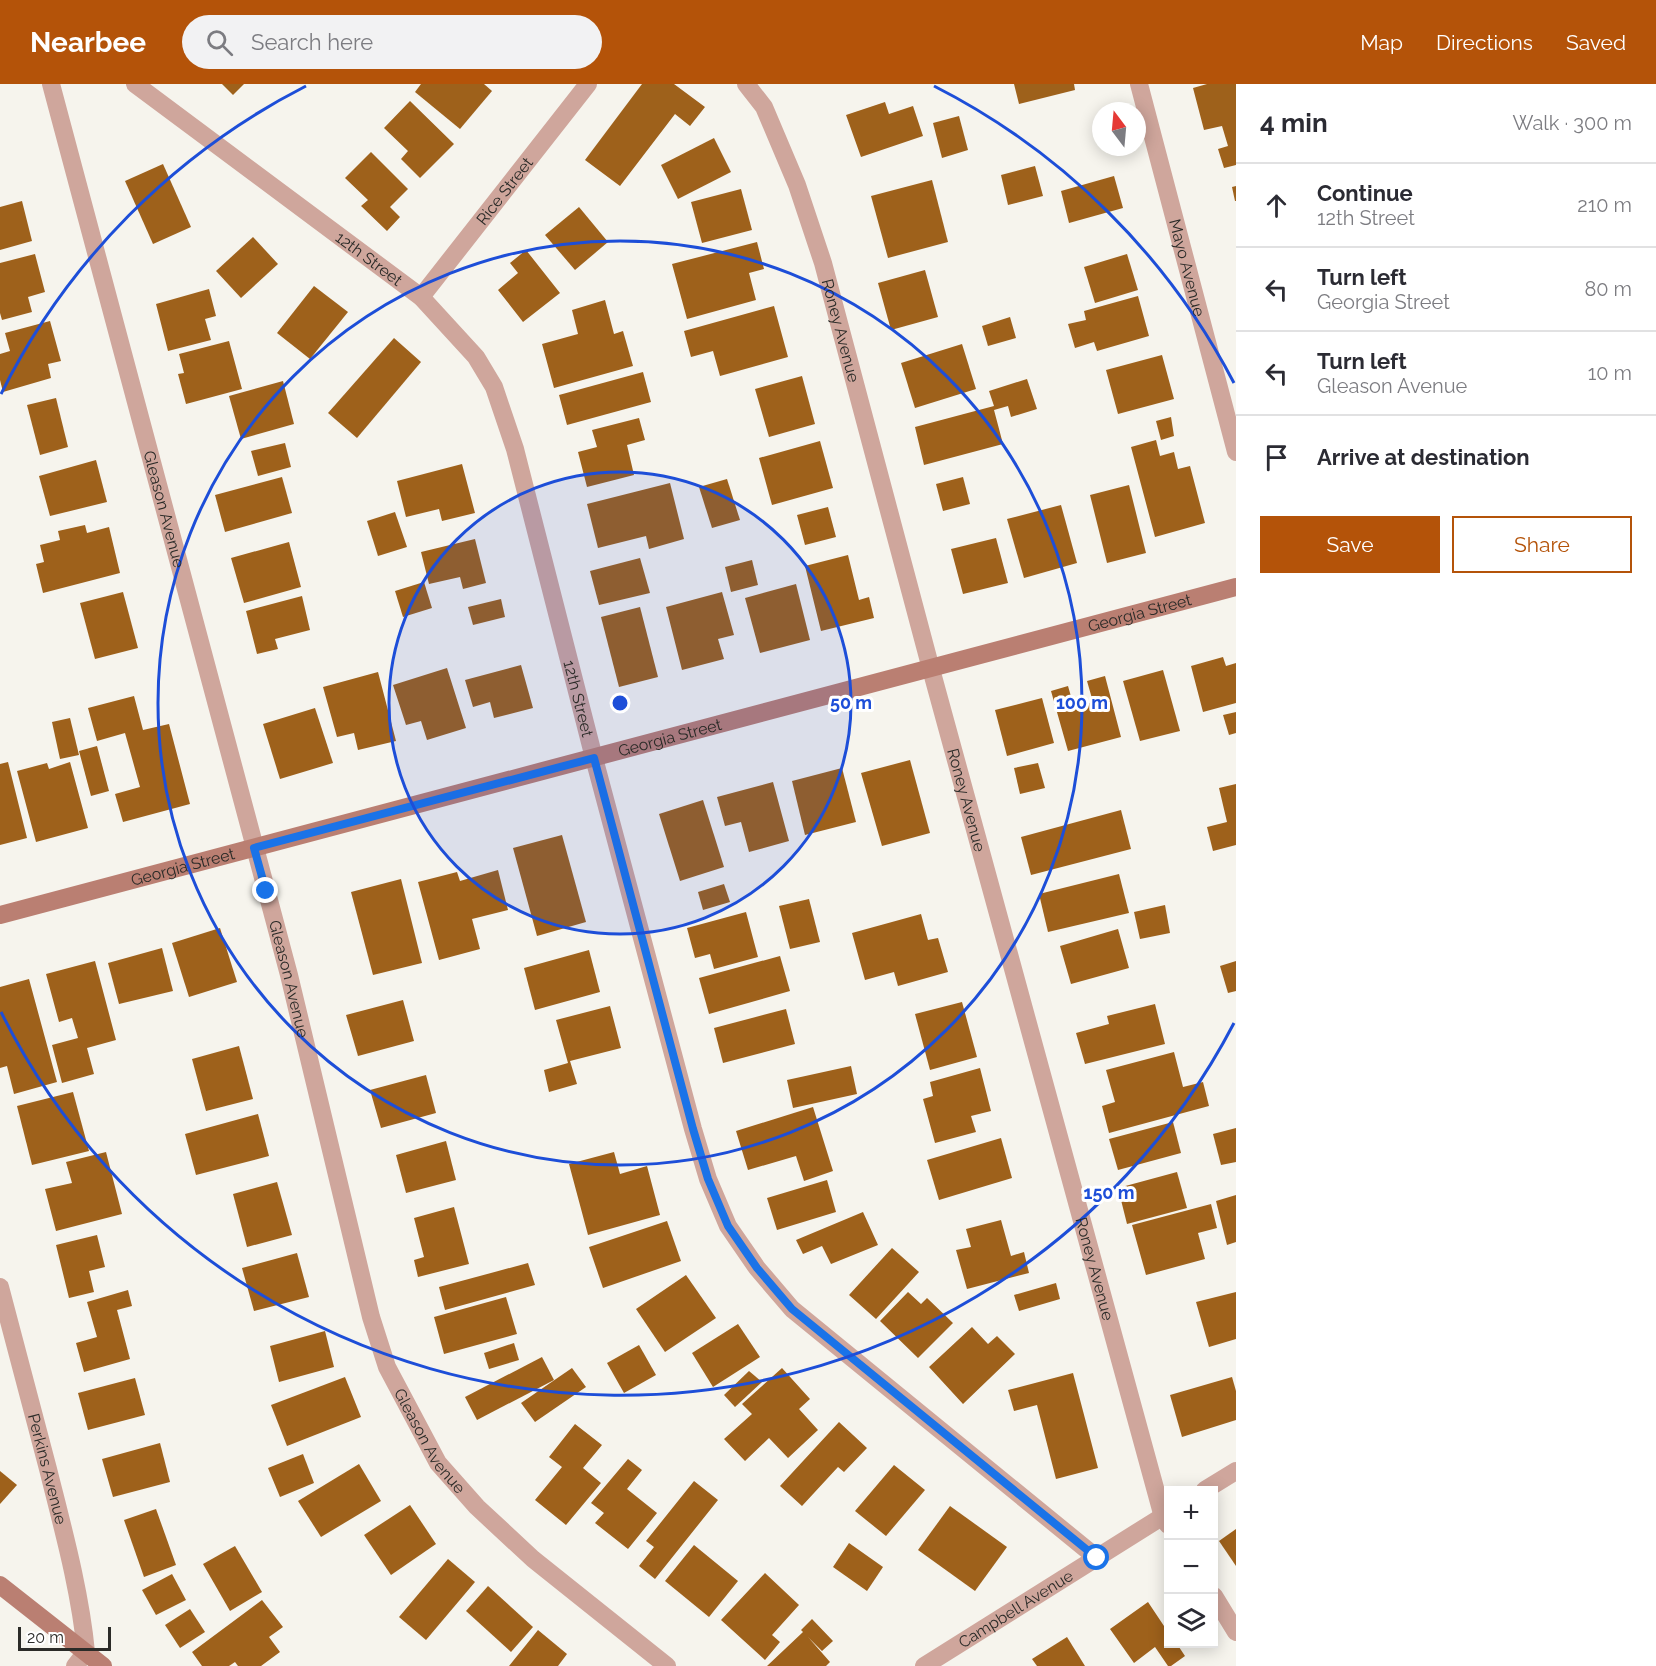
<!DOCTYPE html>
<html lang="en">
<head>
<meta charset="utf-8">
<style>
  :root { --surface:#fff; --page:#f2f2f3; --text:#2b2b33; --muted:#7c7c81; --line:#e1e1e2; --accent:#b45309 }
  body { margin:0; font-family:Raleway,sans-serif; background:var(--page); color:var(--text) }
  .controls { position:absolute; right:18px; bottom:18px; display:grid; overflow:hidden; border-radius:0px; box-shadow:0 3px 15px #0003 }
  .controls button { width:54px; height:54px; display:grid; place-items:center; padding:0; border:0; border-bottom:2px solid var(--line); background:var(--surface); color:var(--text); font:30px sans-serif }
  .compass { position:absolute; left:1092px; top:18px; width:54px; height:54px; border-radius:50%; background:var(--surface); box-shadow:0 3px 15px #0003; rotate:344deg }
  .scale { position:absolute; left:18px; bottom:15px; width:93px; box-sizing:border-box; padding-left:6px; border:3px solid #2b2b28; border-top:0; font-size:16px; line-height:21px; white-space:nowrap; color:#2b2b28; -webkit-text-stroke:4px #fff; paint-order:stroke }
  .stop { position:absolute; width:18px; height:18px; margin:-14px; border:4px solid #1a73e8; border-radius:50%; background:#fff }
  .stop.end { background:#1a73e8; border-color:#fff; box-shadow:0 2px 6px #0008 }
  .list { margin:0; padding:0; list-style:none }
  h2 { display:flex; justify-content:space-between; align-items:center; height:78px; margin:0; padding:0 24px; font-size:26px }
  h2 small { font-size:20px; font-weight:400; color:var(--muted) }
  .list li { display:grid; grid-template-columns:39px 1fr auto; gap:18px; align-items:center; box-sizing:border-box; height:84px; padding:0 24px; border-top:2px solid var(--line) }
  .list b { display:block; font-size:22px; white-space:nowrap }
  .list p { margin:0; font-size:20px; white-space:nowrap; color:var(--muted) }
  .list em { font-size:20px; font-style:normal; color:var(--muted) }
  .actions { display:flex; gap:12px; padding:18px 24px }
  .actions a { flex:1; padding:14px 0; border:2px solid var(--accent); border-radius:0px; text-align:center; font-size:21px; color:var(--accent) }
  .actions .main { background:var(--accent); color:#fff }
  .icon { flex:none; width:33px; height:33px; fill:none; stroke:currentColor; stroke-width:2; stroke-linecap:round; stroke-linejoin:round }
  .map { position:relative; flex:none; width:1236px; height:1582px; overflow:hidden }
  header { display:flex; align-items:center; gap:36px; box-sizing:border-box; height:84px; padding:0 30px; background:var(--accent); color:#fff }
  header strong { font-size:28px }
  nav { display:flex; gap:33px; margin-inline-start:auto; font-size:21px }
  .search { width:420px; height:54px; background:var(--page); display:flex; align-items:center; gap:15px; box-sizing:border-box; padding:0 21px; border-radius:33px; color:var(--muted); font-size:22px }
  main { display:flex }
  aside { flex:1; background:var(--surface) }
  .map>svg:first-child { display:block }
  .building { fill:#9e611b }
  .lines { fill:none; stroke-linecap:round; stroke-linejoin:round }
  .street { stroke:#cfa69c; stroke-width:18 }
  .secondary { stroke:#ba7f72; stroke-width:18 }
  .route { stroke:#1a73e8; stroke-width:8 }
  .ring { fill:none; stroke:#1d4ed8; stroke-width:3 }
  .labels { text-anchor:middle; stroke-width:6; stroke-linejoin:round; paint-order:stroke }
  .street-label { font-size:16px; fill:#2b2b28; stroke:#fff }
  .centre { fill:#1d4ed8; stroke:#fff; stroke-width:3 }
  .ring-label { font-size:18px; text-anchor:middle; font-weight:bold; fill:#1d4ed8; stroke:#fff; stroke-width:6; stroke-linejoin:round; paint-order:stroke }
</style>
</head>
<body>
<header>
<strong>Nearbee</strong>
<div class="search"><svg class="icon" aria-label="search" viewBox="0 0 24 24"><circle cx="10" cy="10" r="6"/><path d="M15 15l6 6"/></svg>Search here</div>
<nav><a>Map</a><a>Directions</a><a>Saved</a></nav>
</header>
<main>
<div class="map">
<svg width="1236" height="1582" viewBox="0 0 1236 1582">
  <rect width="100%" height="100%" fill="#f6f4ed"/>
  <g class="building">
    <path d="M222,0H244L233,11Z"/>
    <path d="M421,0H484L492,7L460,45L415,8Z"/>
    <path d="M642,0H674L705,23L690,42L675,30L620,102L585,76Z"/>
    <path d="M1014,0H1074L1075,6L1019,20Z"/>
    <path d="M1207,0H1236V81L1224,84L1218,65L1228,62L1222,42L1204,46L1193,4Z"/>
    <path d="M410,17L454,60L420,94L401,75L408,67L384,44Z"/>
    <path d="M885,18L889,30L913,22L923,52L861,73L846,31Z"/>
    <path d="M959,32L968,66L942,74L933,39Z"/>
    <path d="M714,54L731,88L678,115L661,81Z"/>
    <path d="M371,68L408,105L390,123L400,133L387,147L361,122L368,116L345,94Z"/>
    <path d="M163,80L191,143L153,160L125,97Z"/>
    <path d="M1035,82L1043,112L1008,121L1001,91Z"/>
    <path d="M1114,92L1123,124L1069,139L1061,107Z"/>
    <path d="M932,96L948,158L888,174L871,112Z"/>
    <path d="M1236,102V117H1235L1232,103Z"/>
    <path d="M741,105L752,146L702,159L691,118Z"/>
    <path d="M22,117L32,157L0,166V123Z"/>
    <path d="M579,123L608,158L575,186L545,151Z"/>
    <path d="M253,153L278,180L241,214L216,187Z"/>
    <path d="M757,158L764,185L749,189L756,216L687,235L672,180Z"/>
    <path d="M526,166L560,209L523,238L498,206L518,189L510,179Z"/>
    <path d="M35,170L45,208L28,213L32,228L2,236L0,229V179Z"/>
    <path d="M1127,170L1138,206L1095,219L1084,183Z"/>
    <path d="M925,186L938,233L891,246L878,199Z"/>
    <path d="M314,202L348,228L310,275L277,249Z"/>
    <path d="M209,205L216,232L205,235L211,256L168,267L156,220Z"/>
    <path d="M1138,212L1149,252L1097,267L1094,258L1075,264L1068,240L1086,236L1084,227Z"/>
    <path d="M605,216L614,250L623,247L633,282L554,304L542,260L578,250L572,226Z"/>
    <path d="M774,222L788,273L720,292L713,267L691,273L684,247Z"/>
    <path d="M1010,233L1016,254L988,262L982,242Z"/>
    <path d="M50,237L61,277L48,280L51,294L3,308L0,296V270L10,267L5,249Z"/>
    <path d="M394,254L421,278L357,354L328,329Z"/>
    <path d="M229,257L242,305L186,320L178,290L184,289L179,270Z"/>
    <path d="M962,260L976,305L915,324L901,279Z"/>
    <path d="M1162,271L1174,315L1118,330L1106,286Z"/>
    <path d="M643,288L651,318L567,341L559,311Z"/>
    <path d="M802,292L815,340L769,353L755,305Z"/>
    <path d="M1027,295L1037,325L1011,333L1008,322L994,326L1003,360L924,381L915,343L994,322L989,307Z"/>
    <path d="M283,297L294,340L241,355L229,312Z"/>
    <path d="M56,314L68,363L40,371L27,321Z"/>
    <path d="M1171,333L1174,352L1161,356L1156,337Z"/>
    <path d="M639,334L645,356L627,361L634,391L587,403L578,368L597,363L592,346Z"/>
    <path d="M1156,356L1160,372L1174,368L1178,385L1190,382L1205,439L1155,453L1131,363Z"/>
    <path d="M820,357L833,404L772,421L759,374Z"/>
    <path d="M285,359L291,383L258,392L251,367Z"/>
    <path d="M96,376L107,418L50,432L39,392Z"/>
    <path d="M462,380L475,429L442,437L439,425L406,433L397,397Z"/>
    <path d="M282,393L292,429L225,448L215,411Z"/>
    <path d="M963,393L970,420L943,427L936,400Z"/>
    <path d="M727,395L740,436L712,444L699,403Z"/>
    <path d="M670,399L684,455L649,465L646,452L598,464L587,420Z"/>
    <path d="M1129,401L1146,469L1107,479L1090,411Z"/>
    <path d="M1061,421L1077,479L1024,494L1007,435Z"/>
    <path d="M828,423L836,453L805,461L797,431Z"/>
    <path d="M395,428L407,463L378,472L367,437Z"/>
    <path d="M85,441L87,449L109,443L120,489L43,509L36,480L44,478L40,461L60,456L58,447Z"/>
    <path d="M996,454L1008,499L963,510L951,465Z"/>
    <path d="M475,455L486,499L463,505L460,493L429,500L421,468Z"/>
    <path d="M289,458L301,503L244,519L231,474Z"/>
    <path d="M848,471L859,516L869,513L874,534L821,547L805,482Z"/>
    <path d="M640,474L650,509L599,521L590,487Z"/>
    <path d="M752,476L758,501L731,508L725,483Z"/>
    <path d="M424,498L432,524L403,533L395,507Z"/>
    <path d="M796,500L810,556L760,569L745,514Z"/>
    <path d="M123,508L138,564L95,575L80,519Z"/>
    <path d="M722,508L734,551L718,555L724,575L682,586L666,523Z"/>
    <path d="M302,512L310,546L275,555L278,565L257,570L246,527Z"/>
    <path d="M501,515L505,533L473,541L468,523Z"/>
    <path d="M640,523L658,593L619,603L601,533Z"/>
    <path d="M1223,573L1226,582L1236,579V619L1203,628L1191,582Z"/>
    <path d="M521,581L533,624L494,634L490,618L473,623L465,596Z"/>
    <path d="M447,584L466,644L427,656L421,637L406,641L393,601Z"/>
    <path d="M1163,586L1180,647L1140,657L1123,597Z"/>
    <path d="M378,588L396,657L358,666L354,649L337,653L323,603Z"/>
    <path d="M1105,592L1121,653L1068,667L1051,607L1068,602L1074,623L1093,618L1087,597Z"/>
    <path d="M134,612L143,646L169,640L190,720L123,738L115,710L140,703L125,649L97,657L88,624Z"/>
    <path d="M1042,614L1054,659L1007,672L995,626Z"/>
    <path d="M315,624L333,679L280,695L263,640Z"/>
    <path d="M1236,628V649L1229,651L1223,631Z"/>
    <path d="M70,634L79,671L60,675L52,638Z"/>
    <path d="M97,662L109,707L91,712L79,667Z"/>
    <path d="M910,676L930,749L882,762L861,689Z"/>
    <path d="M8,678L27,754L0,761V680Z"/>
    <path d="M70,678L88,744L36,758L17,687L47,679L49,685Z"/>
    <path d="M1038,679L1045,704L1020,710L1014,684Z"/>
    <path d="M842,684L856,738L805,751L792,697Z"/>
    <path d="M773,698L789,757L749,768L741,738L725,742L717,713Z"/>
    <path d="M1236,700V761L1213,767L1207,743L1227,738L1219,704Z"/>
    <path d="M703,716L724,783L680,797L659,730Z"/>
    <path d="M1121,726L1131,765L1031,791L1021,753Z"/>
    <path d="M562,751L586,838L537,852L513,764Z"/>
    <path d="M498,786L508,826L472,835L480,865L439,876L418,798L457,788L460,797Z"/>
    <path d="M1119,790L1129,829L1048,848L1039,810Z"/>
    <path d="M401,795L422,879L373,891L351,808Z"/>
    <path d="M724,800L730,818L703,826L698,808Z"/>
    <path d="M809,815L820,858L790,865L779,822Z"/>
    <path d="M1165,821L1170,849L1140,855L1134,828Z"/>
    <path d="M746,828L758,873L714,885L710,870L695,874L687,844Z"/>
    <path d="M921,830L928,856L938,854L948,888L898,902L894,888L865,896L852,849Z"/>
    <path d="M220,844L237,898L189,913L172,859Z"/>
    <path d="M1118,845L1129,884L1071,900L1060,862Z"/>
    <path d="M162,864L173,907L119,920L108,879Z"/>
    <path d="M589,866L600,908L535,926L524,884Z"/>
    <path d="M780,872L790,907L709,930L699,894Z"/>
    <path d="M95,877L116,956L87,964L94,990L62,999L52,961L78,954L72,934L59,938L46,890Z"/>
    <path d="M1236,877V907L1228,909L1220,882Z"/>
    <path d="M29,895L57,998L14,1010L7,982L0,984V903Z"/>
    <path d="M403,916L414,957L358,972L346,931Z"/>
    <path d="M962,918L977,973L930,986L915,930Z"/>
    <path d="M1155,920L1165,960L1085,980L1076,949L1109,940L1107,932Z"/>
    <path d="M610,922L621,964L570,977L577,1000L549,1008L544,986L568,979L556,936Z"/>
    <path d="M786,925L795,960L723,979L714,944Z"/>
    <path d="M239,962L253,1015L206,1027L192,975Z"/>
    <path d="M1174,968L1183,1003L1203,998L1209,1022L1109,1049L1102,1022L1115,1018L1106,986Z"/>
    <path d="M851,982L857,1010L793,1024L787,996Z"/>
    <path d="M980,984L991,1027L971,1032L976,1048L935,1059L923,1015L933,1012L930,998Z"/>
    <path d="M426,991L436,1029L381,1044L370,1006Z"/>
    <path d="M73,1008L89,1067L32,1081L17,1022Z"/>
    <path d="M813,1023L833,1087L804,1097L796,1072L748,1086L736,1047Z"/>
    <path d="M258,1030L269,1072L196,1091L185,1050Z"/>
    <path d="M1173,1038L1181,1069L1118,1086L1109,1055Z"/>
    <path d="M1236,1044V1078L1221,1081L1213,1050Z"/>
    <path d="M1001,1054L1012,1094L939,1116L927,1076Z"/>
    <path d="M446,1057L456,1096L406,1109L396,1071Z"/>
    <path d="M106,1068L122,1130L56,1147L45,1105L72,1099L66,1078Z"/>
    <path d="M614,1068L620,1090L647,1082L660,1131L588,1151L569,1080Z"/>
    <path d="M1177,1088L1187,1124L1127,1140L1118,1104Z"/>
    <path d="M827,1096L836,1128L777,1146L767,1114Z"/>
    <path d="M277,1098L292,1151L247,1163L233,1110Z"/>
    <path d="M1236,1111V1158L1227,1161L1216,1117Z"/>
    <path d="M1211,1120L1217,1144L1198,1149L1205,1175L1146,1191L1132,1141Z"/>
    <path d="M454,1123L469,1180L418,1193L414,1176L424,1173L414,1134Z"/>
    <path d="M863,1128L878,1161L831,1180L822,1162L803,1170L796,1156Z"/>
    <path d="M1001,1136L1011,1172L1024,1168L1029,1189L967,1205L956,1166L971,1163L966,1145Z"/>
    <path d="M667,1137L681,1177L603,1204L589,1163Z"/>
    <path d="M97,1151L105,1183L89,1187L94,1208L69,1214L56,1161Z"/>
    <path d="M892,1164L919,1188L876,1235L849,1211Z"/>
    <path d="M297,1169L309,1213L254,1227L242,1184Z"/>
    <path d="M528,1179L535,1201L445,1226L439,1203Z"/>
    <path d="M686,1191L716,1234L665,1268L636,1225Z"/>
    <path d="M1056,1199L1060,1215L1019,1227L1014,1211Z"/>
    <path d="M128,1206L132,1222L117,1226L130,1275L84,1288L76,1259L97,1253L87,1218Z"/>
    <path d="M908,1208L921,1220L927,1214L953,1239L918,1274L880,1237Z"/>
    <path d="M1236,1208V1255L1209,1263L1196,1218Z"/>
    <path d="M506,1213L517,1250L444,1270L434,1233Z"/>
    <path d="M738,1240L760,1273L713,1303L692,1269Z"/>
    <path d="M972,1243L988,1260L997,1252L1015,1270L963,1320L929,1283Z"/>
    <path d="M325,1247L334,1283L279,1298L270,1262Z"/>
    <path d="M514,1259L519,1276L489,1285L484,1269Z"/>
    <path d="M639,1261L656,1291L624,1309L607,1279Z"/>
    <path d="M542,1273L554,1296L477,1336L465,1313Z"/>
    <path d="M572,1284L586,1303L535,1338L521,1319Z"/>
    <path d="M782,1284L810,1315L799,1325L818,1346L788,1374L769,1354L745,1377L724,1355L752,1330L742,1320Z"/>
    <path d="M749,1287L762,1298L735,1323L724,1311Z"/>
    <path d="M1073,1289L1098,1384L1056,1395L1037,1321L1014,1327L1008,1306Z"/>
    <path d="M345,1293L361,1333L287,1362L271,1321Z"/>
    <path d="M1232,1293L1236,1307V1336L1182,1353L1170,1311Z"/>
    <path d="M135,1294L145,1331L88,1346L78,1309Z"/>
    <path d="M839,1338L867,1364L844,1388L838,1383L802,1422L780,1402Z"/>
    <path d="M575,1340L602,1361L583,1384L601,1399L566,1441L535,1416L562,1383L549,1373Z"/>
    <path d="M160,1359L170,1398L113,1413L102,1375Z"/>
    <path d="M303,1370L314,1399L280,1413L268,1384Z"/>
    <path d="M628,1375L642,1386L627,1405L657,1429L628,1465L595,1439L604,1429L591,1419Z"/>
    <path d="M359,1380L381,1417L321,1453L298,1417Z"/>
    <path d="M894,1381L925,1406L886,1452L855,1427Z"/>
    <path d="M0,1387L17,1401L0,1420Z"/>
    <path d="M694,1397L718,1416L655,1495L639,1482L654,1463L646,1457Z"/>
    <path d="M410,1421L436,1460L391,1491L364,1451Z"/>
    <path d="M950,1422L1007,1463L975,1507L918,1466Z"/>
    <path d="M156,1425L176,1481L144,1493L124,1436Z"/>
    <path d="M1236,1445V1482L1219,1457Z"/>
    <path d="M849,1459L883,1483L867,1507L833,1483Z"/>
    <path d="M694,1461L738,1497L709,1533L665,1497Z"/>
    <path d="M235,1462L262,1508L230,1527L203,1480Z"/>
    <path d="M448,1475L475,1498L426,1556L399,1533Z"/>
    <path d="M765,1489L799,1521L772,1551L780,1558L765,1576L721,1536Z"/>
    <path d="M172,1490L186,1516L156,1531L142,1506Z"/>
    <path d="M488,1502L533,1543L511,1568L466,1527Z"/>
    <path d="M262,1516L283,1543L269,1553L280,1568L261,1582H238L235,1578L229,1582H202L192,1568Z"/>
    <path d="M1148,1518L1168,1548V1560H1177L1185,1572L1171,1582H1168L1155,1563L1134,1579L1110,1545Z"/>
    <path d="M190,1525L205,1548L180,1564L165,1541Z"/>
    <path d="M812,1535L833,1557L822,1567L808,1553L830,1578L826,1582H767L803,1548L801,1546Z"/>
    <path d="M538,1546L567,1570L558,1582H509Z"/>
    <path d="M1067,1553L1085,1582H1037L1032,1575Z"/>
  </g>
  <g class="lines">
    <g class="street">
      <path id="s1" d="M51,0L289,891L371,1233L387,1283L438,1379L477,1423L533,1475L667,1582"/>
      <path id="s2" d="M135,0L421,213L476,273L494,303L515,365L594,674L693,1045L708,1095L728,1142L757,1184L792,1225L1097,1474"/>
      <path id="s3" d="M746,0L764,23L797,101L823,179L931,585L1163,1433L1168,1441"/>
      <path id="s4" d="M1139,0L1236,368"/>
      <path id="s5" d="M421,213L588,0"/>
      <path id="s6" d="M0,1203C16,1264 32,1324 48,1385C63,1445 80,1506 86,1568L75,1582"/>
      <path d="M1205,1406L1236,1387"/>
      <path d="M1214,1512L1236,1548"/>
      <path id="s7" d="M924,1582L1168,1429"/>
    </g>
    <g class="secondary">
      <path id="s8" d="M0,831L1236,503"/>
      <path d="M0,1501L103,1582"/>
    </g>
  </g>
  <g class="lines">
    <path class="route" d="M266,807L254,764L594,674L693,1045L708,1095L728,1142L757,1184L792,1225L1097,1474"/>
  </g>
  <circle cx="620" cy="619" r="231" fill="#1d4ed8" fill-opacity=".12"/>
  <g class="ring">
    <circle cx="620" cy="619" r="231"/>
    <circle cx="620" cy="619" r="462"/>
    <path d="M1234 939A692 692 0 0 1 1 928M1 310A692 692 0 0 1 306 2M934 2A692 692 0 0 1 1234 299"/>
  </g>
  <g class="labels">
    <g class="street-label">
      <text dy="6" stroke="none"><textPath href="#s5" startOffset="135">Rice Street</textPath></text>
      <text dy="6" stroke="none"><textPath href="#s2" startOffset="292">12th Street</textPath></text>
      <text dy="6" stroke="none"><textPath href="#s4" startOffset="190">Mayo Avenue</textPath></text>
      <text dy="6" stroke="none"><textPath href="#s3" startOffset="266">Roney Avenue</textPath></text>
      <text dy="6" stroke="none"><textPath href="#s1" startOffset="440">Gleason Avenue</textPath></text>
      <text dy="6" stroke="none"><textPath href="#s8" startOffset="1179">Georgia Street</textPath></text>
      <text dy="6" stroke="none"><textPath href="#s2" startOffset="796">12th Street</textPath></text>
      <text dy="6" stroke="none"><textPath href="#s8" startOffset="693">Georgia Street</textPath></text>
      <text dy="6" stroke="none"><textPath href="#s3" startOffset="752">Roney Avenue</textPath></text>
      <text dy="6" stroke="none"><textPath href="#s8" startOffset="189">Georgia Street</textPath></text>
      <text dy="6" stroke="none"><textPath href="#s1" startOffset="926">Gleason Avenue</textPath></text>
      <text dy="6" stroke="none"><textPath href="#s3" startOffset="1238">Roney Avenue</textPath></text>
      <text dy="6" stroke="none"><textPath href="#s1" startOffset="1412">Gleason Avenue</textPath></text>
      <text dy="6" stroke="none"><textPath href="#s6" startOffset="188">Perkins Avenue</textPath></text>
      <text dy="6" stroke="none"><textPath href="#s7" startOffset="108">Campbell Avenue</textPath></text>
    </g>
  </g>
  <circle cx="620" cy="619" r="9" class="centre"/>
  <g class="ring-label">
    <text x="851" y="625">50 m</text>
    <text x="1082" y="625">100 m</text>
    <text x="1109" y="1115">150 m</text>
  </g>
</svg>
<div class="controls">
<button>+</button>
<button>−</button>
<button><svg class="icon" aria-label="layers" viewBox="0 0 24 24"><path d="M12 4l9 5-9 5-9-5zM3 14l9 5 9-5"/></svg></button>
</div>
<svg class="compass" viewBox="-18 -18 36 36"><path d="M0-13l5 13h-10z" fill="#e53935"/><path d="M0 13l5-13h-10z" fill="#7c7c81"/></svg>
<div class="scale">20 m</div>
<div class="stop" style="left:1097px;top:1474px"></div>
<div class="stop end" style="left:266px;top:807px"></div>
</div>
<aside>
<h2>4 min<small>Walk · 300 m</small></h2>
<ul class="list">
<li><svg class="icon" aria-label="ahead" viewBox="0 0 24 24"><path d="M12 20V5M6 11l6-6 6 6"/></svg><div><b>Continue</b><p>12th Street</p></div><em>210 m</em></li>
<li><svg class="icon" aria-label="left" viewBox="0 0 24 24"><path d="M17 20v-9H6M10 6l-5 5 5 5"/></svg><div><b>Turn left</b><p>Georgia Street</p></div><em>80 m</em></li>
<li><svg class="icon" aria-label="left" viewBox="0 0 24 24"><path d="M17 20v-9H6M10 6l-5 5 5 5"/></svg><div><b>Turn left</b><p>Gleason Avenue</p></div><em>10 m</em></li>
<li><svg class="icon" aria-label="arrive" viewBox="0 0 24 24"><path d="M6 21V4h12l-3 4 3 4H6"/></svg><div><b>Arrive at destination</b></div></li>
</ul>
<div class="actions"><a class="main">Save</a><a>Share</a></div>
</aside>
</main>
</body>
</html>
